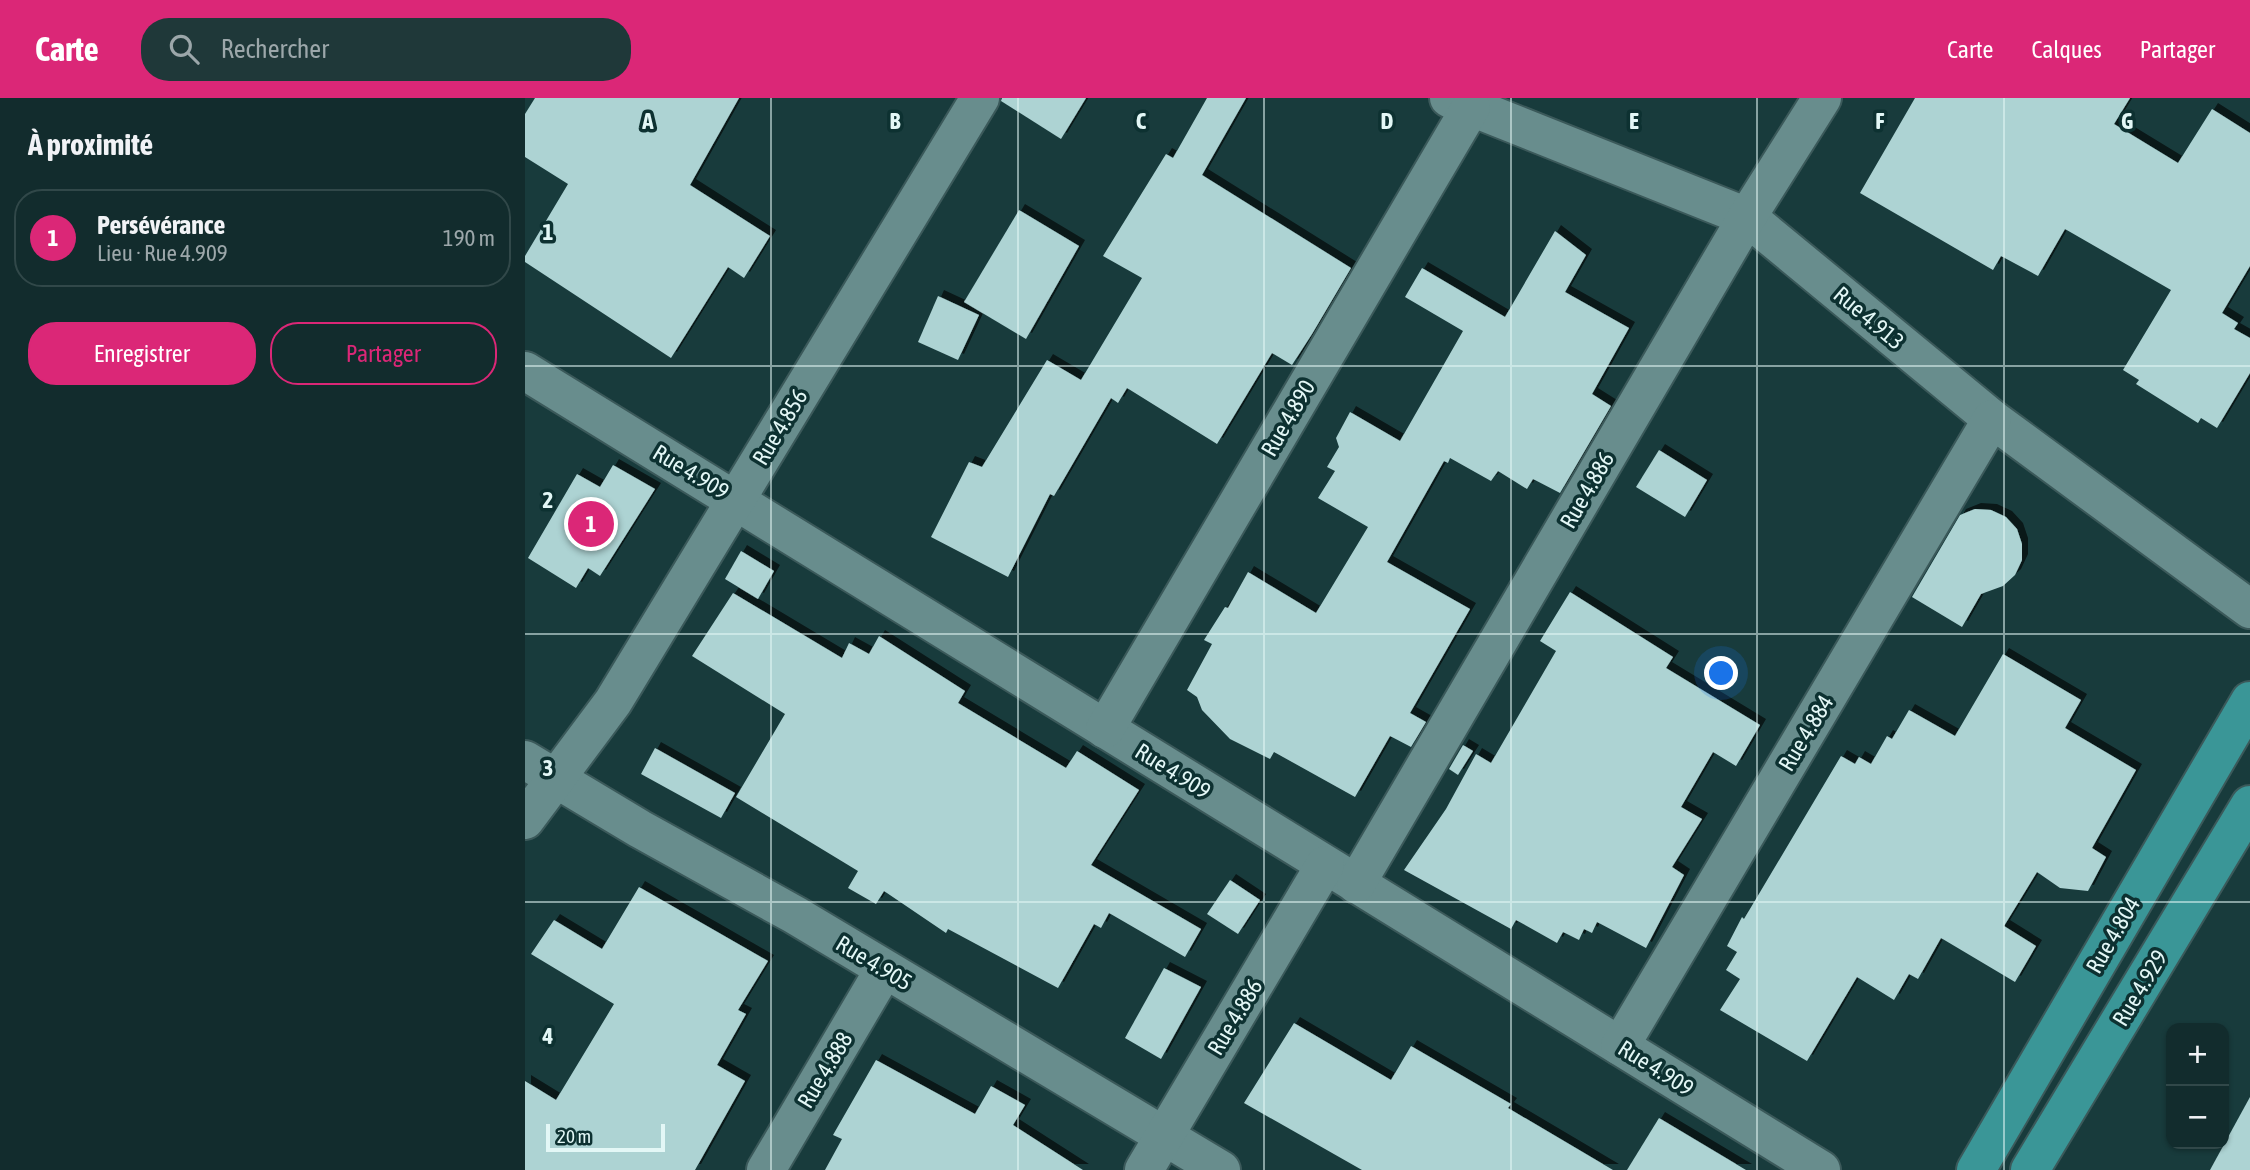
<!DOCTYPE html>
<html lang="fr">
<head>
<meta charset="utf-8">
<style>
  :root { --surface:#122c2d; --page:#1f3839; --text:#f1f3f6; --muted:#9ca7aa; --line:#314849; --accent:#db2777 }
  body { margin:0; font-family:"Asap Condensed",sans-serif; background:var(--page); color:var(--text) }
  .controls { position:absolute; right:21px; bottom:21px; display:grid; overflow:hidden; border-radius:14px; box-shadow:0 2px 5px #0004 }
  .controls button { width:63px; height:63px; display:grid; place-items:center; padding:0; border:0; border-bottom:2px solid var(--line); background:var(--surface); color:var(--text); font:35px sans-serif }
  .scale { position:absolute; left:21px; bottom:18px; width:119px; box-sizing:border-box; padding-left:7px; border:4px solid #e3f7f6; border-top:0; font-size:19px; line-height:24px; white-space:nowrap; color:#e3f7f6; -webkit-text-stroke:5px #0d3131; paint-order:stroke }
  .you { position:absolute; left:1197px; top:576px; width:24px; height:24px; margin:-18px; border:5px solid #fff; border-radius:50%; background:#1a73e8; box-shadow:0 0 0 10px #1a73e833 }
  .badge { display:grid; place-items:center; width:46px; height:46px; border-radius:50%; background:var(--accent); color:#fff; font-size:23px; font-weight:700 }
  .pin { position:absolute; translate:-50% -50%; border:4px solid #fff; box-shadow:0 2px 7px #0006 }
  .list { margin:0; padding:0; list-style:none }
  h2 { display:flex; justify-content:space-between; align-items:center; height:91px; margin:0; padding:0 28px; font-size:30px }
  h2 small { font-size:23px; font-weight:400; color:var(--muted) }
  .list li { display:grid; grid-template-columns:46px 1fr auto; gap:21px; align-items:center; box-sizing:border-box; height:98px; margin:0 14px 14px; padding:0 14px; border:2px solid var(--line); border-radius:28px }
  .list b { display:block; font-size:26px; white-space:nowrap }
  .list p { margin:0; font-size:23px; white-space:nowrap; color:var(--muted) }
  .list em { font-size:23px; font-style:normal; color:var(--muted) }
  .actions { display:flex; gap:14px; padding:21px 28px }
  .actions a { flex:1; padding:16px 0; border:2px solid var(--accent); border-radius:28px; text-align:center; font-size:24px; color:var(--accent) }
  .actions .main { background:var(--accent); color:#fff }
  .icon { flex:none; width:38px; height:38px; fill:none; stroke:currentColor; stroke-width:2; stroke-linecap:round; stroke-linejoin:round }
  .map { position:relative; flex:none; width:1725px; height:1072px; overflow:hidden }
  header { display:flex; align-items:center; gap:42px; box-sizing:border-box; height:98px; padding:0 35px; background:var(--accent); color:#fff }
  header strong { font-size:33px }
  nav { display:flex; gap:38px; margin-inline-start:auto; font-size:24px }
  .search { width:490px; height:63px; background:var(--page); display:flex; align-items:center; gap:18px; box-sizing:border-box; padding:0 24px; border-radius:28px; color:var(--muted); font-size:26px }
  main { display:flex }
  aside { flex:1; background:var(--surface) }
  .map>svg:first-child { display:block }
  .building { fill:#add3d3; filter:url(#shadow) }
  .lines { fill:none; stroke-linecap:round; stroke-linejoin:round }
  .street-casing { stroke:#3b595a; stroke-width:42 }
  .primary-casing { stroke:#3b595a; stroke-width:42 }
  .street { stroke:#688d8d; stroke-width:38 }
  .primary { stroke:#3a9697; stroke-width:38 }
  .grid { fill:none; stroke:#e3f7f6; stroke-width:2; stroke-opacity:0.55 }
  .labels { text-anchor:middle; stroke-width:7; stroke-linejoin:round; paint-order:stroke }
  .street-label { font-size:23px; fill:#e3f7f6; stroke:#0d3131 }
  .grid-label { font-size:23px; text-anchor:middle; font-weight:bold; fill:#e3f7f6; stroke:#0d3131; stroke-width:7; stroke-linejoin:round; paint-order:stroke }
</style>
</head>
<body>
<header>
<strong>Carte</strong>
<div class="search"><svg class="icon" aria-label="search" viewBox="0 0 24 24"><circle cx="10" cy="10" r="6"/><path d="M15 15l6 6"/></svg>Rechercher</div>
<nav><a>Carte</a><a>Calques</a><a>Partager</a></nav>
</header>
<main>
<aside>
<h2>À proximité<small></small></h2>
<ul class="list">
<li><span class="badge">1</span><div><b>Persévérance</b><p>Lieu · Rue 4.909</p></div><em>190 m</em></li>
</ul>
<div class="actions"><a class="main">Enregistrer</a><a>Partager</a></div>
</aside>
<div class="map">
<svg width="1725" height="1072" viewBox="0 0 1725 1072">
  <defs>
    <filter id="shadow"><feDropShadow dx="6" dy="-6" stdDeviation="0" flood-color="#0009"/></filter>
  </defs>
  <rect width="100%" height="100%" fill="#183b3c"/>
  <g class="building">
    <path d="M10,0H214L165,87L245,138L219,180L203,169L146,260L0,164V158L43,86L0,59V16Z"/>
    <path d="M477,0H561L536,41L476,3Z"/>
    <path d="M682,0H721L677,77L826,170L787,236L767,267L747,255L692,346L602,290L593,305L586,300L529,398L525,396L483,479L406,439L444,364L457,369L522,262L556,282L617,180L578,158L641,56L648,60Z"/>
    <path d="M1390,0H1605L1589,26L1653,65L1687,11L1725,35V168L1697,215L1713,225L1709,231L1725,240V275L1692,330L1676,320L1673,325L1611,286L1614,282L1598,272L1646,192L1540,131L1513,178L1476,158L1468,172L1335,95Z"/>
    <path d="M494,112L554,148L501,241L439,204Z"/>
    <path d="M1030,133L1061,157L1040,194L1104,230L1067,296L1086,308L1035,395L1008,381L1002,391L973,373L966,383L925,360L923,365L919,363L862,464L945,511L885,615L901,624L886,649L865,638L830,699L749,654L745,661L705,641L677,612L672,599L662,592L687,546L679,542L700,509L703,510L723,474L791,515L843,429L793,400L810,373L802,369L814,349L811,340L825,314L875,343L938,233L880,199L897,170L980,219Z"/>
    <path d="M413,198L454,217L433,262L393,244Z"/>
    <path d="M1134,352L1182,382L1160,419L1111,389Z"/>
    <path d="M88,367L130,391L75,478L63,470L51,490L3,460L52,376L75,389Z"/>
    <path d="M1450,411L1466,412L1481,419L1492,431L1497,446V462L1490,477L1478,488L1456,496L1437,529L1387,499L1435,417Z"/>
    <path d="M216,453L249,473L233,501L200,481Z"/>
    <path d="M1045,494L1148,559L1141,570L1235,627L1211,668L1188,654L1156,709L1177,721L1147,769L1159,777L1121,850L1072,824L1067,835L1059,831L1054,842L1038,834L1032,845L991,822L986,831L879,772L921,711L951,656L966,665L1031,553L1015,543Z"/>
    <path d="M208,495L317,560L324,545L344,556L354,538L440,593L433,605L541,670L552,653L614,692L566,767L676,831L660,859L584,815L576,830L569,826L533,890L423,831L421,835L359,793L351,806L323,790L333,773L211,699L260,616L167,558Z"/>
    <path d="M1478,556L1556,602L1540,630L1611,672L1567,750L1581,759L1563,793L1535,790L1512,774L1479,828L1511,848L1490,884L1416,840L1393,881L1384,876L1369,902L1332,879L1282,963L1195,912L1215,881L1201,872L1212,854L1202,848L1217,819L1219,821L1316,658L1330,666L1334,659L1346,666L1362,638L1367,641L1384,612L1430,638Z"/>
    <path d="M938,647L948,653L933,677L924,671Z"/>
    <path d="M130,650L210,695L196,720L116,676Z"/>
    <path d="M705,782L735,802L713,836L682,816Z"/>
    <path d="M114,789L243,863L213,912L221,916L192,967L220,983L170,1072H0V983L31,1002L89,906L6,856L29,822L77,851Z"/>
    <path d="M639,870L676,889L636,961L600,940Z"/>
    <path d="M769,925L866,982L886,948L986,1006L983,1010L1088,1072H837L719,1005Z"/>
    <path d="M351,962L450,1016L466,988L500,1007L488,1027L558,1072H300L317,1041L308,1037Z"/>
    <path d="M1725,999V1072H1685Z"/>
    <path d="M1134,1020L1221,1072H1102Z"/>
  </g>
  <g class="lines">
    <g class="street-casing">
      <g id="street">
        <path d="M924,0L1222,119L1467,321L1725,511"/>
        <path d="M0,273L1296,1072"/>
        <path d="M580,631L946,9"/>
        <path d="M0,662L115,731L270,817L696,1072"/>
        <path d="M0,722L88,604L455,0"/>
        <path d="M831,786L1222,119L1297,0"/>
        <path d="M1095,948L1467,321"/>
        <path d="M241,1072L359,872"/>
        <path d="M619,1072L800,767"/>
      </g>
    </g>
    <g class="primary-casing">
      <g id="primary">
        <path d="M1451,1072L1725,603"/>
        <path d="M1505,1072L1725,707"/>
      </g>
    </g>
    <use href="#street" class="street"/>
    <use href="#primary" class="primary"/>
  </g>
  <path class="grid" d="M246,0V1072M493,0V1072M739,0V1072M986,0V1072M1232,0V1072M1479,0V1072M0,268H1725M0,536H1725M0,804H1725"/>
  <g class="labels">
    <g class="street-label">
      <text transform="translate(1344 220) rotate(40)" y="8">Rue 4.913</text>
      <text transform="translate(763 320) rotate(-60)" y="8">Rue 4.890</text>
      <text transform="translate(255 329) rotate(-59)" y="8">Rue 4.856</text>
      <text transform="translate(166 374) rotate(31)" y="8">Rue 4.909</text>
      <text transform="translate(1062 392) rotate(-60)" y="8">Rue 4.886</text>
      <text transform="translate(1281 635) rotate(-59)" y="8">Rue 4.884</text>
      <text transform="translate(648 673) rotate(32)" y="8">Rue 4.909</text>
      <text transform="translate(1588 837) rotate(-60)" y="8">Rue 4.804</text>
      <text transform="translate(349 865) rotate(31)" y="8">Rue 4.905</text>
      <text transform="translate(1615 890) rotate(-59)" y="8">Rue 4.929</text>
      <text transform="translate(710 919) rotate(-59)" y="8">Rue 4.886</text>
      <text transform="translate(1131 970) rotate(32)" y="8">Rue 4.909</text>
      <text transform="translate(300 972) rotate(-59)" y="8">Rue 4.888</text>
    </g>
  </g>
  <g class="grid-label">
    <text x="123" y="31">A</text>
    <text x="370" y="31">B</text>
    <text x="616" y="31">C</text>
    <text x="862" y="31">D</text>
    <text x="1109" y="31">E</text>
    <text x="1355" y="31">F</text>
    <text x="1602" y="31">G</text>
    <text x="23" y="142">1</text>
    <text x="23" y="410">2</text>
    <text x="23" y="678">3</text>
    <text x="23" y="946">4</text>
  </g>
</svg>
<div class="controls">
<button>+</button>
<button>−</button>
</div>
<div class="scale">20 m</div>
<div class="you"></div>
<div class="pin badge" style="left:66px;top:426px">1</div>
</div>
</main>
</body>
</html>
